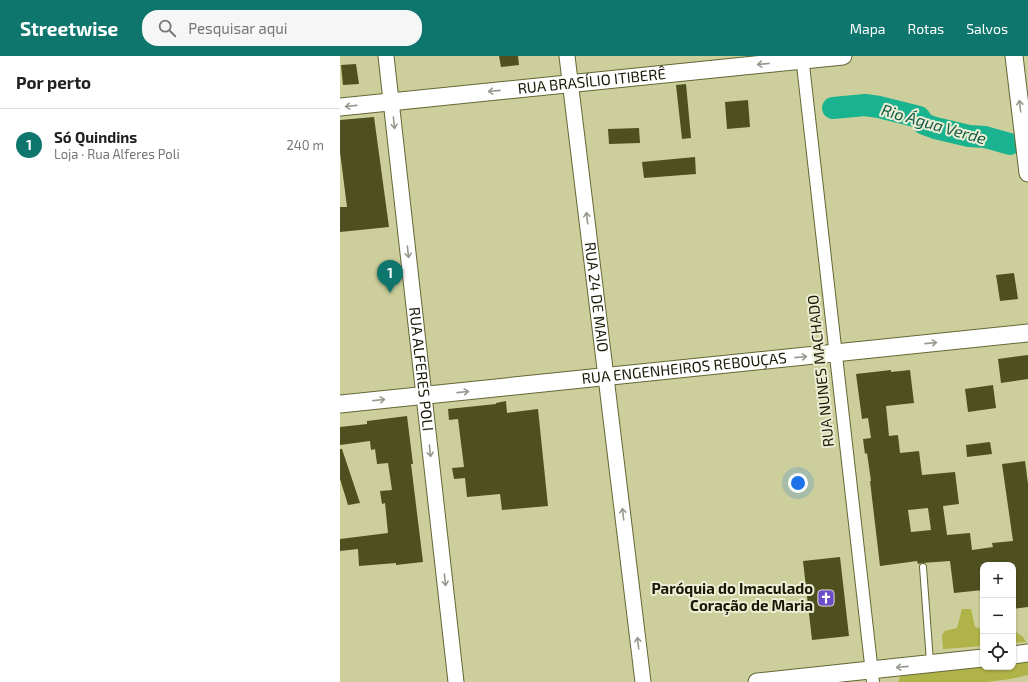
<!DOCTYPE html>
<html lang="pt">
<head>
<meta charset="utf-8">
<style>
  :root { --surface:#fff; --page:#f6f6f6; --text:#222; --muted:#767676; --line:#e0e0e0; --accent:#0f766e }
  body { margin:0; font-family:"Exo 2",sans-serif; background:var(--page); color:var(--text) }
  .controls { position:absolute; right:12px; bottom:12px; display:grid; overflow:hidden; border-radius:8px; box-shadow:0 1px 3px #0004 }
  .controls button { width:36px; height:36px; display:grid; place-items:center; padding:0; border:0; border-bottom:1px solid var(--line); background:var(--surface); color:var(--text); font:20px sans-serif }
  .you { position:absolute; left:458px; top:427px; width:14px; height:14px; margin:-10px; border:3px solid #fff; border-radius:50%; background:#1a73e8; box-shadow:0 0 0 6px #1a73e833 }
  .badge { display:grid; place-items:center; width:26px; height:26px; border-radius:50%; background:var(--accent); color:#fff; font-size:13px; font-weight:700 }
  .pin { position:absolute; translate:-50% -33px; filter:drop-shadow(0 1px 2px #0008) }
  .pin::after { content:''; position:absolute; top:21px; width:14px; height:12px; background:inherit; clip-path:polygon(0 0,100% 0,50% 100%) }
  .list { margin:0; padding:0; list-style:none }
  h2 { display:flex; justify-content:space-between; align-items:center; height:52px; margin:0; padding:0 16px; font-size:17px }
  h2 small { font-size:13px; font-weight:400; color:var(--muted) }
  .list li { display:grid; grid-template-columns:26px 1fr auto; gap:12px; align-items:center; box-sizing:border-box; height:72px; padding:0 16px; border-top:1px solid var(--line) }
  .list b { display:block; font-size:15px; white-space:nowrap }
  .list p { margin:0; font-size:13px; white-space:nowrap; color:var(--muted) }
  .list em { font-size:13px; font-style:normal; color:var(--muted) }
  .icon { flex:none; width:22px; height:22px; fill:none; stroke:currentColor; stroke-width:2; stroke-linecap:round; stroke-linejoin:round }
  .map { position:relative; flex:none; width:688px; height:626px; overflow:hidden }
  header { display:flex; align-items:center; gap:24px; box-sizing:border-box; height:56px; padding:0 20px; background:var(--accent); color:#fff }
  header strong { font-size:19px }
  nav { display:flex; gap:22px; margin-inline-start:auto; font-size:14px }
  .search { width:280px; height:36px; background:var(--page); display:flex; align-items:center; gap:10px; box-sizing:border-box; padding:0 14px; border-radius:16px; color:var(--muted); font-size:15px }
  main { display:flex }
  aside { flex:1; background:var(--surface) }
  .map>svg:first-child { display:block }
  .green { fill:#b0b347 }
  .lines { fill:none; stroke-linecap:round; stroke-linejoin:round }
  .river { stroke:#19b38f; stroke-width:22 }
  .building { fill:#4e501f; fill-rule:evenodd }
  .service-casing { stroke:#646635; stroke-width:8 }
  .minor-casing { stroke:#646635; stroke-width:14 }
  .tertiary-casing { stroke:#646635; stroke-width:17 }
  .secondary-casing { stroke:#646635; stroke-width:19 }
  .service { stroke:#fff; stroke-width:6 }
  .minor { stroke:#fff; stroke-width:12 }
  .tertiary { stroke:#fff; stroke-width:15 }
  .secondary { stroke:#fff; stroke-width:17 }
  .oneway { stroke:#98988f }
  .labels { text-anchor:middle; stroke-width:4; stroke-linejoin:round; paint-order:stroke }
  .street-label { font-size:15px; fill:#191a06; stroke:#eceed4 }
  .poi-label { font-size:15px; font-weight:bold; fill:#191a06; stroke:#eceed4; text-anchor:end }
  .water-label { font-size:16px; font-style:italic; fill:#0f5a47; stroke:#eceed4 }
</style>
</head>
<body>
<header>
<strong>Streetwise</strong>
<div class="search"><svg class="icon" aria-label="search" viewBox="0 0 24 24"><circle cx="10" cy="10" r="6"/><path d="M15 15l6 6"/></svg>Pesquisar aqui</div>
<nav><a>Mapa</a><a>Rotas</a><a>Salvos</a></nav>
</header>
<main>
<aside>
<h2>Por perto<small></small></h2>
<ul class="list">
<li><span class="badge">1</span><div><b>Só Quindins</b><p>Loja · Rua Alferes Poli</p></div><em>240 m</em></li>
</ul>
</aside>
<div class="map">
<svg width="688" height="626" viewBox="0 0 688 626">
  <rect width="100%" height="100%" fill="#cccf9b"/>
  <g class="green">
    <path d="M622,553H631L635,571L643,573V590L603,593L602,579L605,575L617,572Z"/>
    <path d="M673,574L683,581L686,586L673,587Z"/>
    <path d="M688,606V619L670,623L647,626H558L560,620L643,611H673V608Z"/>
  </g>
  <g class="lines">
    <path class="river" d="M493,52L525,49L539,51L579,61L584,68L595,72L629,80L645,81L670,88"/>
  </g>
  <g class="building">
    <path d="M159,0H178L179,9L161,11Z"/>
    <path d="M16,8L19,28L3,29L1,9Z"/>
    <path d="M346,28L351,82L342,83L336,29Z"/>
    <path d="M408,44L410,71L387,73L385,46Z"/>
    <path d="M34,61L49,171L0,176V151H7L0,96V64Z"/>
    <path d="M299,72L300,87L269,88L268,73Z"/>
    <path d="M355,101L356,118L304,122L302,106Z"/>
    <path d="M674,217L678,243L660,245L656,219Z"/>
    <path d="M688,299V323L661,327L658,303Z"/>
    <path d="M551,314V316L570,314L574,347L546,350L549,380L558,379L560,397L579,395L582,419L615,416L619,448L603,450L607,479L630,477L632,494L653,491L652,487L673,485L662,408L685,405L688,428V551L673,553V509H643V534L614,537L610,505L582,507L578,508L577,505L540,510L530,425H531L527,397L525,398L523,383L531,382L528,362L522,363L516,318ZM588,452L591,474L571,476L568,454Z"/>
    <path d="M653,329L656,352L628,356L625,333Z"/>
    <path d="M166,345L167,357L198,353L208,450L162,454L160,438L127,441L125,422L114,423L112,412L124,411L118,363L109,364L108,353L156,348V347Z"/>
    <path d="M67,360L73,408H71L83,506L56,509V507L19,510L18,493L0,495V483L48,477L45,447L42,448L40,435L52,434L48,407L37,408L35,393L31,394L30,385L0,389V371L27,368V365Z"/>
    <path d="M650,386L652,398L627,401L626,389Z"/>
    <path d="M0,393H2L20,447L8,449L0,423Z"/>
    <path d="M500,501L509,580L472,584L463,505Z"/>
  </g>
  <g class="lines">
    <g class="service-casing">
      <path id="service" d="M583,511L590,606"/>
    </g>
    <g class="minor-casing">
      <path id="minor" d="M462,0L533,626"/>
    </g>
    <g class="tertiary-casing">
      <g id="tertiary">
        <path id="s1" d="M46,0L116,626"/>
        <path id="s2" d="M227,0L303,626"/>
      </g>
    </g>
    <g class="secondary-casing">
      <g id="secondary">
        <path d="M674,0L688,117"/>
        <path id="s3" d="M0,51L503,0"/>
        <path id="s4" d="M0,348L688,277"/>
        <path d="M673,599L688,597"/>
        <path d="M417,626L643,602"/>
      </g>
    </g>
    <use href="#service" class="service"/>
    <use href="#minor" class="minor"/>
    <use href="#tertiary" class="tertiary"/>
    <use href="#secondary" class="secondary"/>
  </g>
  <defs><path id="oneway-shaft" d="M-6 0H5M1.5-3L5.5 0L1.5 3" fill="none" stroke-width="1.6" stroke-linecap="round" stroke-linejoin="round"/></defs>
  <g class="oneway">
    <use href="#oneway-shaft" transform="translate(423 8) rotate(174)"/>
    <use href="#oneway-shaft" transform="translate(154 35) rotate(174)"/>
    <use href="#oneway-shaft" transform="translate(11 50) rotate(174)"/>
    <use href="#oneway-shaft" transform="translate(680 50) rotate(-97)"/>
    <use href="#oneway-shaft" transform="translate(54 67) rotate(84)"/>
    <use href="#oneway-shaft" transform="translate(247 162) rotate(-97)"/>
    <use href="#oneway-shaft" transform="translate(68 196) rotate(84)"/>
    <use href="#oneway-shaft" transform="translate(591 287) rotate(-6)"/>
    <use href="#oneway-shaft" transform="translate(461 301) rotate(-6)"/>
    <use href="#oneway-shaft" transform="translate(123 336) rotate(-6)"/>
    <use href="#oneway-shaft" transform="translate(39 344) rotate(-6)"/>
    <use href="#oneway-shaft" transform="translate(90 395) rotate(84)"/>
    <use href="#oneway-shaft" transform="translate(283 458) rotate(-97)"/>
    <use href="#oneway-shaft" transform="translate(105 524) rotate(84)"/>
    <use href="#oneway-shaft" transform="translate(298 587) rotate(-97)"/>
    <use href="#oneway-shaft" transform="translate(562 611) rotate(174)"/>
  </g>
  <defs>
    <g id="church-square" transform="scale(0.9)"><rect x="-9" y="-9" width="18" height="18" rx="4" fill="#6d4dc7" stroke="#eceed4"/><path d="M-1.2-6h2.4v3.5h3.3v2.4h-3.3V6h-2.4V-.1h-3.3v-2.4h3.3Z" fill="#fff"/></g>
  </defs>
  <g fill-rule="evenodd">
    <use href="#church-square" x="486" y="542"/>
  </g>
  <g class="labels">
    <g class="street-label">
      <text dy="5" stroke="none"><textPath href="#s3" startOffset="253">RUA BRASÍLIO ITIBERÊ</textPath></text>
      <text dy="5" stroke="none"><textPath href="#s2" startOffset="243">RUA 24 DE MAIO</textPath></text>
      <text dy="5" stroke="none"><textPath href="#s1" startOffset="315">RUA ALFERES POLI</textPath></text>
      <text dy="5" stroke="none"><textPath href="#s4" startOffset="346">RUA ENGENHEIROS REBOUÇAS</textPath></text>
      <text transform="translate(481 315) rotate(-96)" y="5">RUA NUNES MACHADO</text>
    </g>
    <g class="poi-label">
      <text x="473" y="538">Paróquia do Imaculado<tspan x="473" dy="17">Coração de Maria</tspan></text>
    </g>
    <g class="water-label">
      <text transform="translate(594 68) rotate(16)" y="6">Rio Água Verde</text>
    </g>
  </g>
</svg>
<div class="controls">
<button>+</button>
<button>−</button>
<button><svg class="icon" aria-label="locate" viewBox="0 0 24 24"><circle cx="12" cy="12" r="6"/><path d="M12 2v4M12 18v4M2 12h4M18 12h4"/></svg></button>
</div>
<div class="you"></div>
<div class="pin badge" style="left:50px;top:237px">1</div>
</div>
</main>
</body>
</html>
